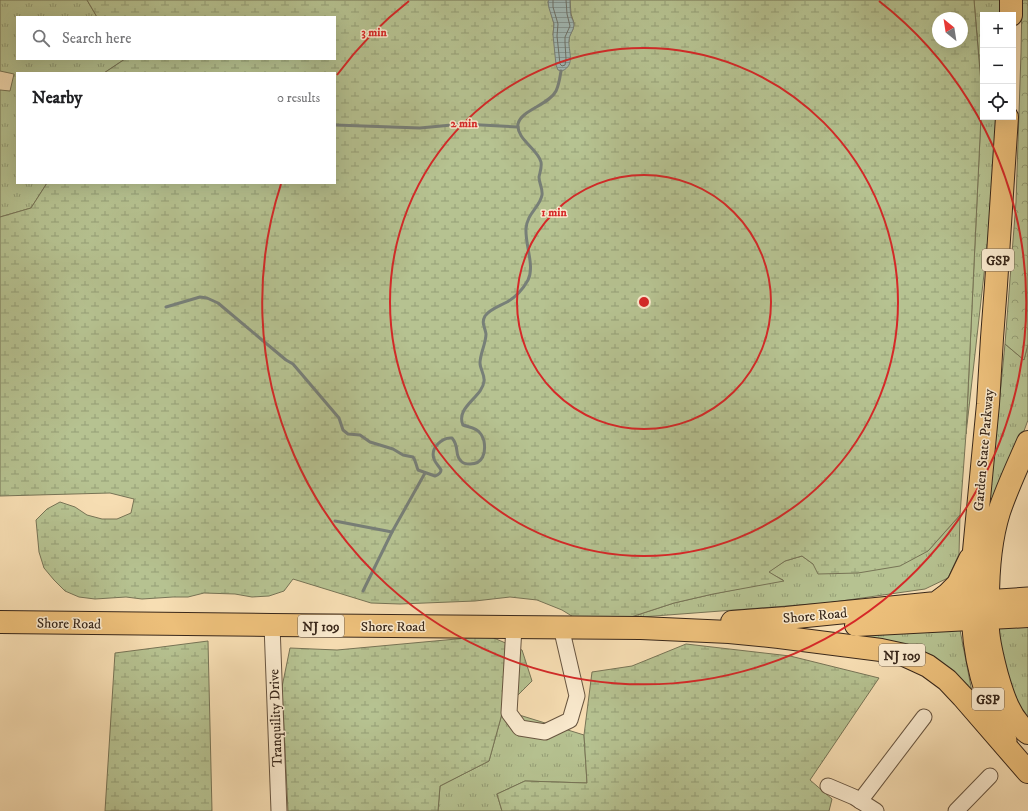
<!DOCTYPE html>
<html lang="en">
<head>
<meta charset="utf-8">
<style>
  :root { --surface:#fff; --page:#f2f2f2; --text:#202124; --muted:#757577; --line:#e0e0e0 }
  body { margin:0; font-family:"IM FELL DW Pica",serif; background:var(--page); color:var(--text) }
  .controls { position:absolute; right:12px; top:12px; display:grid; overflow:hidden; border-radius:0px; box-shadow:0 4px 16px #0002 }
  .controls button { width:36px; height:36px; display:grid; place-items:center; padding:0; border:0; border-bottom:1px solid var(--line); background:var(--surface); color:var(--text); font:20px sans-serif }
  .compass { position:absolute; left:932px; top:12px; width:36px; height:36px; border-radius:50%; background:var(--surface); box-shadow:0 4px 16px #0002; rotate:330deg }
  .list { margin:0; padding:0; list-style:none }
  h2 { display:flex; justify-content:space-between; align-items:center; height:52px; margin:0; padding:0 16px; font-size:17px }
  h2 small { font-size:13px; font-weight:400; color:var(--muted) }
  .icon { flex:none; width:22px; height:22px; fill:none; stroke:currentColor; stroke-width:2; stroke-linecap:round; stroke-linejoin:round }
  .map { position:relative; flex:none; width:1028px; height:811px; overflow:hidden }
  .search { position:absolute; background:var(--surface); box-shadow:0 4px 16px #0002; left:16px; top:16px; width:320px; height:44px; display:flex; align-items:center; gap:10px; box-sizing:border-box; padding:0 14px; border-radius:0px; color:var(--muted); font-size:15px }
  .panel { position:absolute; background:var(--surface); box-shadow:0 4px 16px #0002; left:16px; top:72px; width:320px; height:112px; border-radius:0px }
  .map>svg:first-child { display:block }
  .grass { fill:url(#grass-tufts); stroke:#777456 }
  .forest { fill:url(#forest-crowns); stroke:#777456 }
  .wetland { fill:url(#wetland-marsh); stroke:#777456; fill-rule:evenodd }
  .water { fill:url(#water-rules); stroke:#777f78 }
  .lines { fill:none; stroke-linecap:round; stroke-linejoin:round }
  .shore { stroke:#6c7068; stroke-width:1 }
  .stream { stroke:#777f78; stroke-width:3 }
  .minor-casing { stroke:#685540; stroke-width:17 }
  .major-casing { stroke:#38271a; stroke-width:21 }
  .highway-casing { stroke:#38271a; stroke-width:24 }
  .minor { stroke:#faeace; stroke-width:15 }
  .major { stroke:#ecbf7a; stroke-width:19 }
  .highway { stroke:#ecbf7a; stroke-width:22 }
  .ring { fill:none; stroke:#d62828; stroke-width:2 }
  .labels { text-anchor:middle; stroke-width:3; stroke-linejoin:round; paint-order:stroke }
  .shield { fill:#faeace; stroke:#726250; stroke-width:1 }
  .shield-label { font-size:13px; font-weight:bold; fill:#38271a }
  .street-label { font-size:14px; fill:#38271a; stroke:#faeace }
  .centre { fill:#d62828; stroke:#faeace; stroke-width:2 }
  .ring-label { font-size:12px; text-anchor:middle; font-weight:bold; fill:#d62828; stroke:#faeace; stroke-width:3; stroke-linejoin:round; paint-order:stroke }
</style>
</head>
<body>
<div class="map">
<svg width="1028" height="811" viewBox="0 0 1028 811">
  <defs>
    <pattern id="grass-tufts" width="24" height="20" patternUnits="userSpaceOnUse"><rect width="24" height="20" fill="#b6c291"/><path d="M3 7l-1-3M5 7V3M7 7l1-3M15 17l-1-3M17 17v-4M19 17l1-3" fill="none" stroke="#959e76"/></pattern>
    <pattern id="forest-crowns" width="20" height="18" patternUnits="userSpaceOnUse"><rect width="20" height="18" fill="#b6c291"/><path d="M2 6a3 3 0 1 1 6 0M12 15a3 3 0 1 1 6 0" fill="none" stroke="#959e76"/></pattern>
    <pattern id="wetland-marsh" width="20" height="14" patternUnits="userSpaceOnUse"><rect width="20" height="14" fill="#b6c291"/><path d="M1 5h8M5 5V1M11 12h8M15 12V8" fill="none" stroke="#959e76"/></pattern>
    <pattern id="water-rules" width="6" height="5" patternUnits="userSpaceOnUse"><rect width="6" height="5" fill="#a1bab7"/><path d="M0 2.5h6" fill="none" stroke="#849794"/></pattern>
  </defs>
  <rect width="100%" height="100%" fill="#f7deb3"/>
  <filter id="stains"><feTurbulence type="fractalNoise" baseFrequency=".005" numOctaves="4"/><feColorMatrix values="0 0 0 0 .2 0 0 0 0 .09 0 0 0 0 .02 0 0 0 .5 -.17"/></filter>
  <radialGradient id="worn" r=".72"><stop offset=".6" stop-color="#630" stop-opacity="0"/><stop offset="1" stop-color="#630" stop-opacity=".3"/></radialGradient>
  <g class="grass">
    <path d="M0,0H87L97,17H17V59H125L104,73H17V183H47L31,208L0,217V90L10,91L14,74L0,71Z"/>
    <path d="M974,0H1001V15H983V117H997L993,194L966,434L982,95Z"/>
    <path d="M1005,344L1024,360L1028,344V420L1014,458L989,508Z"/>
    <path d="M960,515L959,554L948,578L925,589L827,603L628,618L674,603L713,594L783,580L768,572L785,561L802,556L813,564L928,551Z"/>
    <path d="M1028,622V723L1008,690L996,624Z"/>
    <path d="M960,630L972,692L841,636L869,633Z"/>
    <path d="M503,710L584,735L587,783L525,781L497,794L502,811H438L440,786L489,761Z"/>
  </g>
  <path class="forest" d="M1022,0H1028V344L1024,360L1005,344L1016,202L1021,53Z"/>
  <g class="wetland">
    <path d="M87,0H549L548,2L554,24L553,35L569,42V37L573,29L574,23L571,14L570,0H974L982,95L966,434L960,515L928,551L900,566L858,573L818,574L813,564L802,556L785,561L769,572L784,581L713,594L674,603L628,618H575L562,610L537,600L510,597L475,601L400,604L371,603L293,579L284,591L269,596L252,597L235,594L204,593L188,597H173L142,599L126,597L95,599L79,597L65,591L54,580L44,568L39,552L36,520L47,509L60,502L75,507L87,515L102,519H117L131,513L134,499L110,493L0,496V217L31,208L47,183H335V73H104L125,59H335V17H97ZM938,18H962V42H938Z"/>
    <path d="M489,636L522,650L532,681L503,710L489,761L440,786L438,811H288L282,687L290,648L337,650Z"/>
    <path d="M208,641L212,811H105L115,653Z"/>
    <path d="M686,644L790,656L879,678L810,780L832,799L829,811H502L497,794L525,781L587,783L584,735L592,672L632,666Z"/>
  </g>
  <path class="water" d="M549,0H570C570,5 570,11 571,16C572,19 574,22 574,25C574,30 569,35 569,40C568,51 576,65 562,71L558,70L556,65L553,35L554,24L549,8L548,2Z"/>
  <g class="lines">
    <path class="shore" d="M553,0V7L558,24L557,36L560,64L562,66L565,65L566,59L565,43V37L570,26L567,14L566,0"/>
    <g class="stream">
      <path d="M335,125L420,128L462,124L518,127"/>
      <path d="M166,307L200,297L207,298L218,303L286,360L293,364L339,418L343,430L348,434L360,435L370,442L393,449L403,455L413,457C416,461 416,465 418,470L435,476C438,475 441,473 441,470C439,466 435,463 434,459C430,448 442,437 452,438C460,447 454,455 461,461C463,464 467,464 470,464C483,464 486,453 484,441C483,438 482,435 480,433C477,428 468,427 463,425C455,407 483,397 484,381C485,375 480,369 480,363C480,354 486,343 486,334C485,327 481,323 485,316C490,309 500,306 507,302C516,297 523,289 528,280C535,266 525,245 526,229C527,213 540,207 542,195C543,189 539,183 539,177C540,172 542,167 541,162C538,149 516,139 518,124C521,110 549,105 556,91C559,85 560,77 561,71"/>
      <path d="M335,521L392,532"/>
      <path d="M363,591L392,532L425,473"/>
    </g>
    <g class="minor-casing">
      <g id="minor">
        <path d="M272,625L279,811"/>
        <path d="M514,627L509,713L520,728L545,732L570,720L577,696L561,627"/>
        <path d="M828,786L854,797L876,811"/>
        <path d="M860,801L924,717"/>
        <path d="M956,811L990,776"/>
      </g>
    </g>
    <g class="major-casing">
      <g id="major">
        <path d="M936,603L1028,597"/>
        <path d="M971,604C971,651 982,699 1007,740"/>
      </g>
    </g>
    <g class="highway-casing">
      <g id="highway">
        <path d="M1011,15V0"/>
        <path d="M1028,442C1018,465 1007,488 999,512C990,541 988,570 988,600C988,610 987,620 988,630C989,645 993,660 997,675C1003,696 1010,719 1028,733"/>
        <path d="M971,601L974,551L988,404L992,338L996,285L1007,117"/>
        <path d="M0,622L272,625L641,628L729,632L779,637L881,650L904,655L915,660L928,666L947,680L963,697L1028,772"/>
        <path d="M732,622L786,618L936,603L948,594L958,584L970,559"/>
        <path d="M856,625L1028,616"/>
      </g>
    </g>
    <use href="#minor" class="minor"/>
    <use href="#major" class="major"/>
    <use href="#highway" class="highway"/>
  </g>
  <g class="ring">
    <circle cx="644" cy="302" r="127"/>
    <circle cx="644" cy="302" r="254"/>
    <path d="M337 75A382 382 0 0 1 409 1M879 1A382 382 0 1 1 281 184"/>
  </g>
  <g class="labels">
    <g class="shield">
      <rect x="982" y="249" width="32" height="22" rx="3"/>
      <rect x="298" y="615" width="46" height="22" rx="3"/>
      <rect x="879" y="644" width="46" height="22" rx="3"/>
      <rect x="972" y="688" width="32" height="22" rx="3"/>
    </g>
    <g class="shield-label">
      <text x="998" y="265">GSP</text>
      <text x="321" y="631">NJ 109</text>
      <text x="902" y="660">NJ 109</text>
      <text x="988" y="704">GSP</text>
    </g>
    <g class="street-label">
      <text transform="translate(983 450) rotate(-85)" y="5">Garden State Parkway</text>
      <text transform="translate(815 615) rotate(-5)" y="5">Shore Road</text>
      <text transform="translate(69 623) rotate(1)" y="5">Shore Road</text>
      <text x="393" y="631">Shore Road</text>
      <text transform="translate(275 718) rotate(-92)" y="5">Tranquility Drive</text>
    </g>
  </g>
  <circle cx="644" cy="302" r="6" class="centre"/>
  <g class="ring-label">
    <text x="374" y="36">3 min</text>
    <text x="464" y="127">2 min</text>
    <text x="554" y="216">1 min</text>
  </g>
  <rect width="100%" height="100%" filter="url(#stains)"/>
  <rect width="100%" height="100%" fill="url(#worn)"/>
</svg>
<div class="controls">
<button>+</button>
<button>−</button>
<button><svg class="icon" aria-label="locate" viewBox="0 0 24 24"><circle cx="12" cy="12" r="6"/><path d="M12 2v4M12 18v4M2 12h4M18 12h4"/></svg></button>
</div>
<svg class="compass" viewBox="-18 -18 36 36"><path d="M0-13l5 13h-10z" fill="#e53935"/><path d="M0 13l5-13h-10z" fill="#757577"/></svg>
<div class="search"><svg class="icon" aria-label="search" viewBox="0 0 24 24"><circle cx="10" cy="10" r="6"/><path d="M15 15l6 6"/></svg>Search here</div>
<section class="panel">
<h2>Nearby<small>0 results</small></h2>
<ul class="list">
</ul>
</section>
</div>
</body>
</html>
